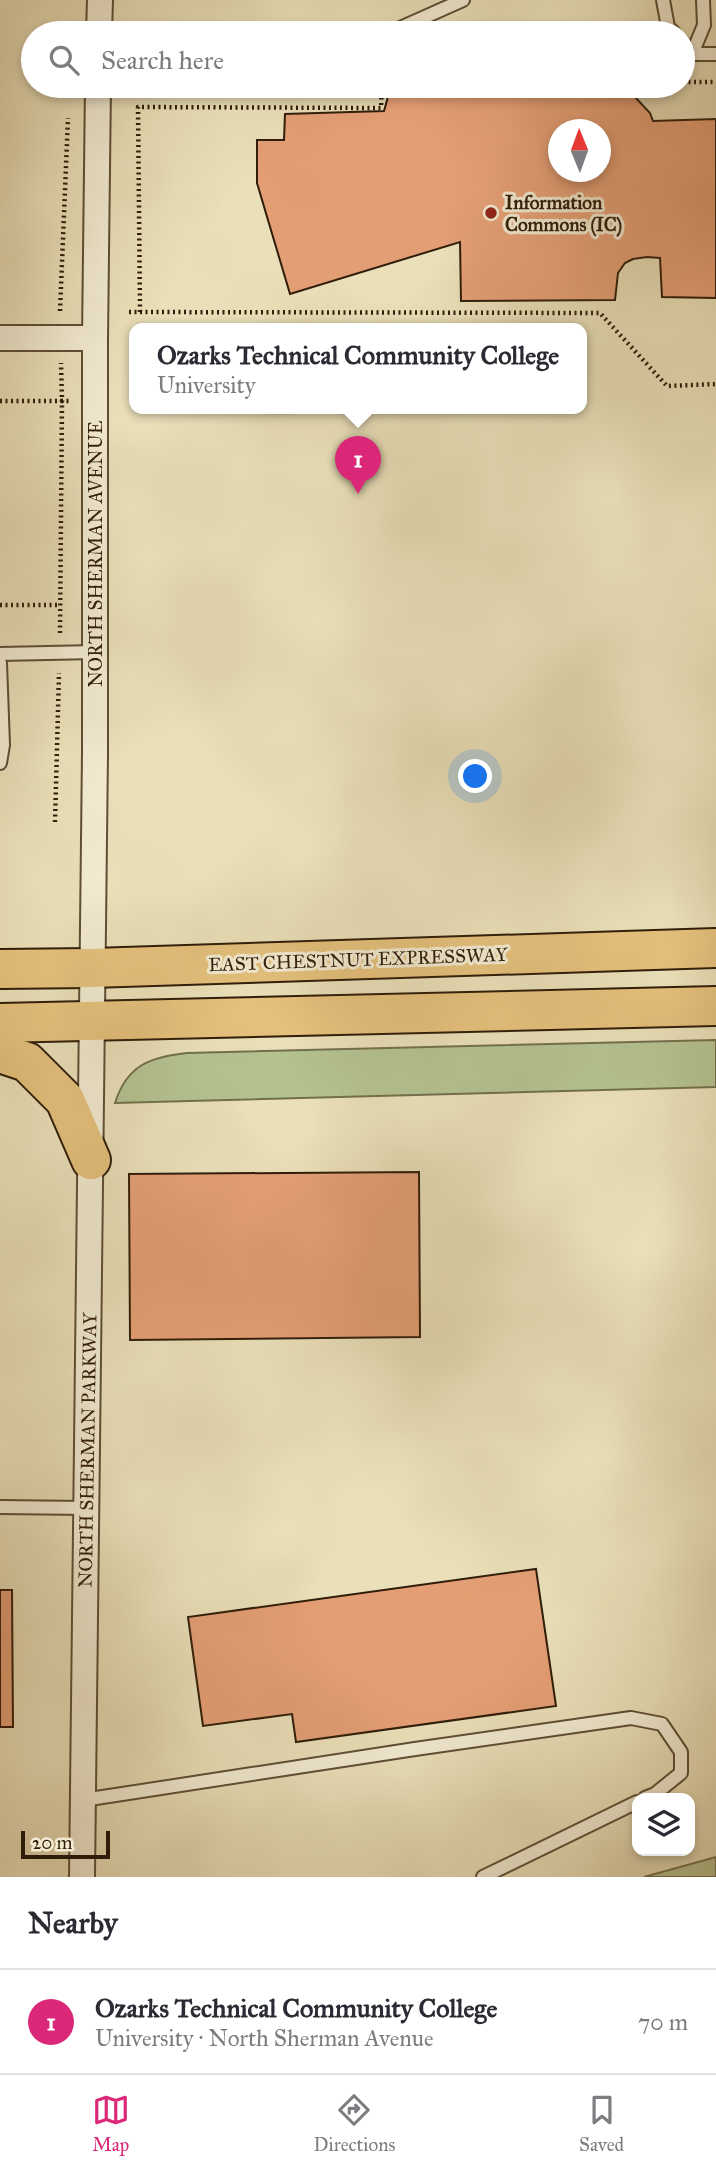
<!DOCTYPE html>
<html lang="en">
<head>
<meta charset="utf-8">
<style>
  :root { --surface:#fff; --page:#f2f2f3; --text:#2b2b33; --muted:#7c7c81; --line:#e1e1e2; --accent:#db2777 }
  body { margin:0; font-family:"IM FELL Great Primer",serif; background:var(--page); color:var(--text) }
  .controls { position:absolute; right:21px; bottom:21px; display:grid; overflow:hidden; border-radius:14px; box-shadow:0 4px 10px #0003 }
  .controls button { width:63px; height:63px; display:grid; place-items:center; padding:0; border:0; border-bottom:2px solid var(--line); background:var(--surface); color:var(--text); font:35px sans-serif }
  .compass { position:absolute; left:548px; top:119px; width:63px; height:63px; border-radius:50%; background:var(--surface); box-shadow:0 4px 10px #0003; rotate:359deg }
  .scale { position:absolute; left:21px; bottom:18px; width:89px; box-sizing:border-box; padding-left:7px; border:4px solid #301d09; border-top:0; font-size:19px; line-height:24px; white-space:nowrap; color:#301d09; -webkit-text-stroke:5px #f1ead1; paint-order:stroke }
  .you { position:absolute; left:476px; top:777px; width:24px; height:24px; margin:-18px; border:5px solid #fff; border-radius:50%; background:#1a73e8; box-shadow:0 0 0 10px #1a73e833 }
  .badge { display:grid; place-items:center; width:46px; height:46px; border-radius:50%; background:var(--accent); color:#fff; font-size:23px; font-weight:700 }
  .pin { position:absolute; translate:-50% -58px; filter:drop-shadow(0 2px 4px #0008) }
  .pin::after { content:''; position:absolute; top:37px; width:24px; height:21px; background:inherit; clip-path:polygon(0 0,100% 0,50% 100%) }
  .popup { position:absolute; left:129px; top:323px; width:458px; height:91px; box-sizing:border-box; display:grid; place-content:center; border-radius:14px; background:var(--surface); filter:drop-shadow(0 2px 5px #0005); font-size:23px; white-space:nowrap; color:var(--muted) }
  .popup b { font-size:26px; color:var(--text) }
  .popup::after { content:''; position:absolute; left:50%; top:100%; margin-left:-14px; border:14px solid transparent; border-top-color:var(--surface) }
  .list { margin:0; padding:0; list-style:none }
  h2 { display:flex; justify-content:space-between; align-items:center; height:91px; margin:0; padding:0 28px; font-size:30px }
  h2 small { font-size:23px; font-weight:400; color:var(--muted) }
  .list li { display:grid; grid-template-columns:46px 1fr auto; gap:21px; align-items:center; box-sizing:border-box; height:105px; padding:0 28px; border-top:2px solid var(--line) }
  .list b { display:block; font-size:26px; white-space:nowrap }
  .list p { margin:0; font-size:23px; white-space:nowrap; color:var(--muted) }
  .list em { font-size:23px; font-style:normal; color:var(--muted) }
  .icon { flex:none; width:38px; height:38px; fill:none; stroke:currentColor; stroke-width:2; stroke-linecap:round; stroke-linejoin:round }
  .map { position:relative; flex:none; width:716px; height:1877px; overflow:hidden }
  .search { position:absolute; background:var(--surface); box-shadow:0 4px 10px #0003; left:21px; right:21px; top:21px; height:77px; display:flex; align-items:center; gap:18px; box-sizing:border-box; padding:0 24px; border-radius:38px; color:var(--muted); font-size:26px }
  .sheet { height:196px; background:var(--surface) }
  nav { display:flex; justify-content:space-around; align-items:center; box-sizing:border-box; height:98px; border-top:2px solid var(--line); background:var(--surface); font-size:19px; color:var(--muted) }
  nav a { display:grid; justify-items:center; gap:4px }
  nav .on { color:var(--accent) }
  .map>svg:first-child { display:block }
  .green { fill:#b4c290; stroke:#72704c; stroke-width:2 }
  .building { fill:#e49e75; stroke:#301d09; stroke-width:2; fill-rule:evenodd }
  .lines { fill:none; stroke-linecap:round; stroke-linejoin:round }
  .service-casing { stroke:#5e4e35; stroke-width:16 }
  .minor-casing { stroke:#5e4e35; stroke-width:28 }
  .primary-casing { stroke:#301d09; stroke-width:42 }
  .path { stroke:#301d09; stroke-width:4.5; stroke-dasharray:2 3.5; stroke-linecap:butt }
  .service { stroke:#f1ead1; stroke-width:12 }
  .minor { stroke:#f1ead1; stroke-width:24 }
  .primary { stroke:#e4c07c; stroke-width:38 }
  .poi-dot { fill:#8f2418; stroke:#f1ead1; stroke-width:2.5 }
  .labels { text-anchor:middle; stroke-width:6; stroke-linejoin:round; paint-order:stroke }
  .poi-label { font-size:19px; font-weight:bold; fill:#301d09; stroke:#f1ead1; text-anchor:start }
  .street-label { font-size:19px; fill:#301d09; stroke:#f1ead1 }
</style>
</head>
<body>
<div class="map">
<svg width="716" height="1877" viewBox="0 0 716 1877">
  <rect width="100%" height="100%" fill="#e9dfb8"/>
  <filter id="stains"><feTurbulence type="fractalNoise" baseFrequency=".00286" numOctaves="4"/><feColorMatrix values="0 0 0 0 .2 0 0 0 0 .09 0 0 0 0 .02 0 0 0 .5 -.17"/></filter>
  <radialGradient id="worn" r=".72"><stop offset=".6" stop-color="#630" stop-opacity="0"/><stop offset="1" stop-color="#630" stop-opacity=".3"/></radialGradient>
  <g class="green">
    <path d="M716,1040V1087L115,1103C127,1065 150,1057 187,1053Z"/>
    <path d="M716,1857V1877H644Z"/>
  </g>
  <g class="building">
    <path d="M391,86H619L635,97L650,113L653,121L716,119V298L662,297L660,258L647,257L633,259L625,263L618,273L615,300L461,301L460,242L290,294L257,183V140H284L285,114L384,111ZM558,130H600V172H558Z"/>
    <path d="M419,1172L420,1337L130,1340L129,1174Z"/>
    <path d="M536,1569L556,1706L296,1742L292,1714L203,1726L188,1617Z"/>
    <path d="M0,1590H12L13,1727H0Z"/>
  </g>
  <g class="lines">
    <g class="service-casing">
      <g id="service">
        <path d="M663,0L668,27L674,33"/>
        <path d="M389,33L463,0"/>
        <path d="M683,43L692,54H716"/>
        <path d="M692,54L704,25L703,0"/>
        <path d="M0,654L95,652"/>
        <path d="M0,663L3,745L0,763"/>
        <path d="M0,1507L87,1508"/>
        <path d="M83,1800L415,1749L631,1718L662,1724L681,1752V1773L655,1794L645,1798"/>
        <path d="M483,1877L637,1802"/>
      </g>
    </g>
    <g class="minor-casing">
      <g id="minor">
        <path d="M99,33L100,0"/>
        <path d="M0,338H95"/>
        <path d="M82,1877L95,753V338L98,86"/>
      </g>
    </g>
    <g class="primary-casing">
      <g id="primary">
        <path d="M0,969L92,968L716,948"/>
        <path d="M0,1023L716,1006"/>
        <path d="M0,1053L27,1062L65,1100L91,1160"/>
      </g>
    </g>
    <g class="path">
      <path d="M683,82H716"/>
      <path d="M60,311L68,118"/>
      <path d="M129,312L600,313L667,386L716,384"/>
      <path d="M140,312L138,107L381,108L382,86"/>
      <path d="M130,366L134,368"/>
      <path d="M0,401H62L61,363"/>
      <path d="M0,605H59"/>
      <path d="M60,633L62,401H70"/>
      <path d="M55,822L59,673"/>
    </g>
    <use href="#service" class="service"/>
    <use href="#minor" class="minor"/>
    <use href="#primary" class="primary"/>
  </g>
  <circle class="poi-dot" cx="491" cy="213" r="7"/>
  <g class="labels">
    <g class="poi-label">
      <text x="505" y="209">Information<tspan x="505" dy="22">Commons (IC)</tspan></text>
    </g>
    <g class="street-label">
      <text transform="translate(95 554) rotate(-90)" y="7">NORTH SHERMAN AVENUE</text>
      <text transform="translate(358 959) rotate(-2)" y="7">EAST CHESTNUT EXPRESSWAY</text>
      <text transform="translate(87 1450) rotate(-89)" y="7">NORTH SHERMAN PARKWAY</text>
    </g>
  </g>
  <rect width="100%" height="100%" filter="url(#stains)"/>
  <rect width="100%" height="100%" fill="url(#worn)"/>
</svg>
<div class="controls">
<button><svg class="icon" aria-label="layers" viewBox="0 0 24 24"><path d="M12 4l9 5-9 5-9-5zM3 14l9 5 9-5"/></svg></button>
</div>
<svg class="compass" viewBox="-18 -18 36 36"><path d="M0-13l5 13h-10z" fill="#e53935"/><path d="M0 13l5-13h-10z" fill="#7c7c81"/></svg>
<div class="scale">20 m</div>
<div class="you"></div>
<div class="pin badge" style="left:358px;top:494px">1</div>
<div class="popup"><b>Ozarks Technical Community College</b>University</div>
<div class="search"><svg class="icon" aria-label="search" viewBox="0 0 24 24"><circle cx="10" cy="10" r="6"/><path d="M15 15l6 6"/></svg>Search here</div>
</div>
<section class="sheet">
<h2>Nearby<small></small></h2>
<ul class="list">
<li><span class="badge">1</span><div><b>Ozarks Technical Community College</b><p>University · North Sherman Avenue</p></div><em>70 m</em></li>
</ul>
</section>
<nav>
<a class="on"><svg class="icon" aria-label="map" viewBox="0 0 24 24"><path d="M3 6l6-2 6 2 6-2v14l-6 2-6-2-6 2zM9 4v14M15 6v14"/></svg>Map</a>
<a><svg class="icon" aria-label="directions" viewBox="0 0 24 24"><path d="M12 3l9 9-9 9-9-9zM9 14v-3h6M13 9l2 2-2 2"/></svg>Directions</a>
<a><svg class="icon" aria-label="saved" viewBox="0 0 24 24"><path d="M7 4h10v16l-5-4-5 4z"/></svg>Saved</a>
</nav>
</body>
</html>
